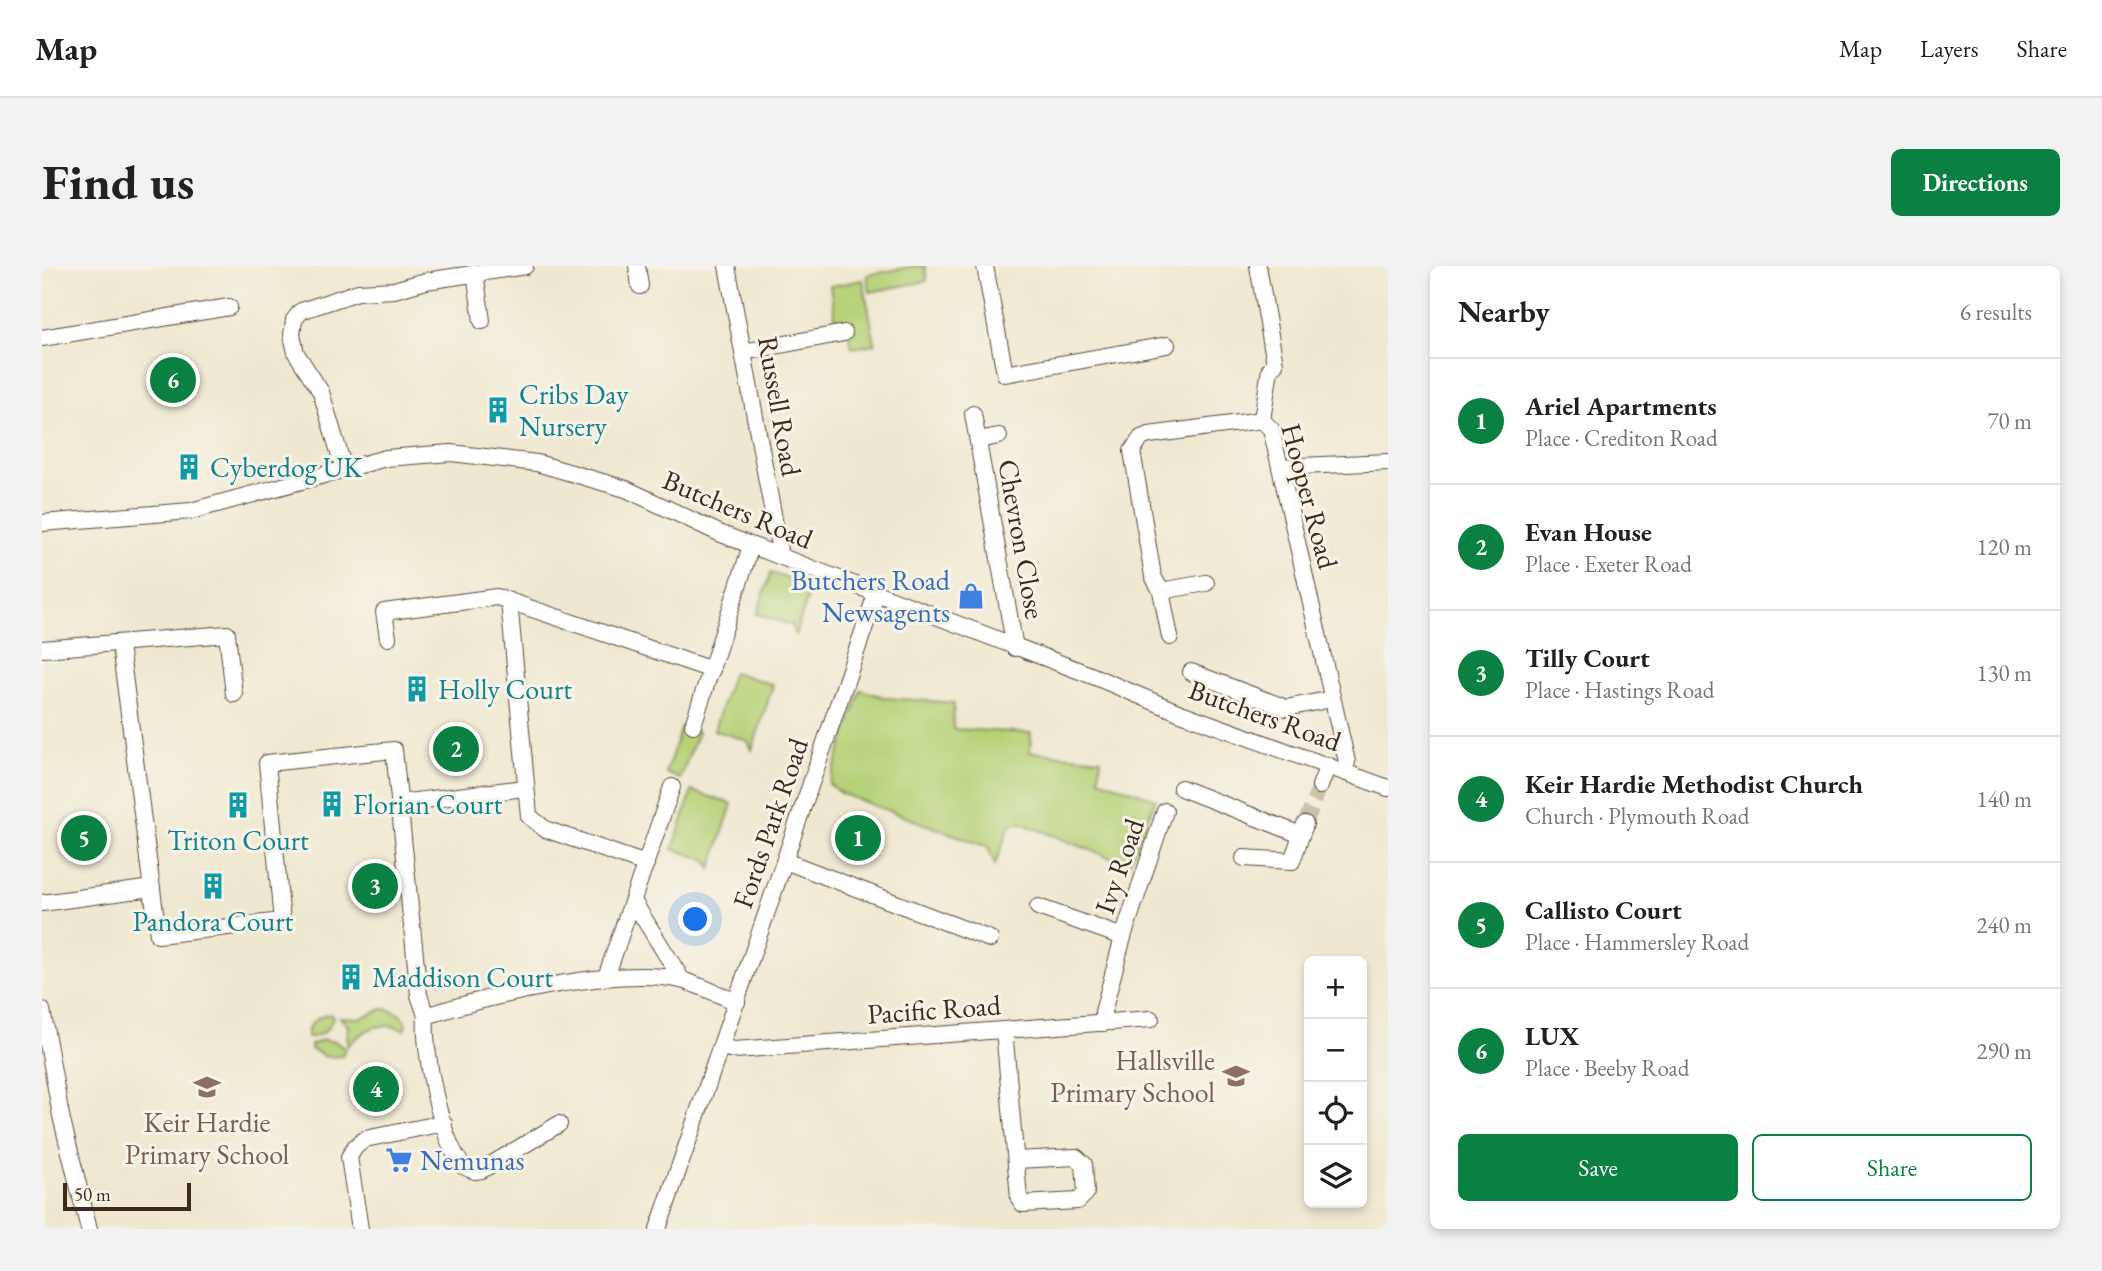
<!DOCTYPE html>
<html lang="en">
<head>
<meta charset="utf-8">
<style>
  :root { --surface:#fff; --page:#f2f2f2; --text:#202124; --muted:#757577; --line:#e0e0e0; --accent:#0b8043 }
  body { margin:0; font-family:"EB Garamond",serif; background:var(--page); color:var(--text) }
  .controls { position:absolute; right:21px; bottom:21px; display:grid; overflow:hidden; border-radius:10px; box-shadow:0 4px 10px #0003 }
  .controls button { width:63px; height:63px; display:grid; place-items:center; padding:0; border:0; border-bottom:2px solid var(--line); background:var(--surface); color:var(--text); font:35px sans-serif }
  .scale { position:absolute; left:21px; bottom:18px; width:128px; box-sizing:border-box; padding-left:7px; border:4px solid #3b2a1e; border-top:0; font-size:19px; line-height:24px; white-space:nowrap; color:#3b2a1e; -webkit-text-stroke:5px #f7f3e8; paint-order:stroke }
  .you { position:absolute; left:654px; top:654px; width:24px; height:24px; margin:-18px; border:5px solid #fff; border-radius:50%; background:#1a73e8; box-shadow:0 0 0 10px #1a73e833 }
  .badge { display:grid; place-items:center; width:46px; height:46px; border-radius:50%; background:var(--accent); color:#fff; font-size:23px; font-weight:700 }
  .pin { position:absolute; translate:-50% -50%; border:4px solid #fff; box-shadow:0 2px 7px #0006 }
  .list { margin:0; padding:0; list-style:none }
  h2 { display:flex; justify-content:space-between; align-items:center; height:91px; margin:0; padding:0 28px; font-size:30px }
  h2 small { font-size:23px; font-weight:400; color:var(--muted) }
  .list li { display:grid; grid-template-columns:46px 1fr auto; gap:21px; align-items:center; box-sizing:border-box; height:126px; padding:0 28px; border-top:2px solid var(--line) }
  .list b { display:block; font-size:26px; white-space:nowrap }
  .list p { margin:0; font-size:23px; white-space:nowrap; color:var(--muted) }
  .list em { font-size:23px; font-style:normal; color:var(--muted) }
  .actions { display:flex; gap:14px; padding:21px 28px }
  .actions a { flex:1; padding:16px 0; border:2px solid var(--accent); border-radius:10px; text-align:center; font-size:24px; color:var(--accent) }
  .actions .main { background:var(--accent); color:#fff }
  .icon { flex:none; width:38px; height:38px; fill:none; stroke:currentColor; stroke-width:2; stroke-linecap:round; stroke-linejoin:round }
  .map { position:relative; flex:none; width:1346px; height:963px; overflow:hidden; border-radius:10px }
  header { display:flex; align-items:center; gap:42px; box-sizing:border-box; height:98px; padding:0 35px; background:var(--surface); border-bottom:2px solid var(--line) }
  header strong { font-size:33px }
  nav { display:flex; gap:38px; margin-inline-start:auto; font-size:24px }
  .intro { display:flex; align-items:center; justify-content:space-between; box-sizing:border-box; height:168px; padding:0 42px }
  h1 { margin:0; font-size:49px }
  .button { padding:18px 32px; border-radius:10px; background:var(--accent); color:#fff; font-size:24px; font-weight:700 }
  main { display:flex; gap:42px; padding:0 42px }
  aside { flex:1; background:var(--surface); border-radius:10px; box-shadow:0 4px 10px #0003 }
  .map>svg:first-child { display:block }
  .green { fill:#b6d177; stroke:#787e4a; stroke-width:2 }
  .lines { fill:none; stroke-linecap:round; stroke-linejoin:round }
  .minor-tunnel { stroke:#cbc2ac; stroke-width:16; stroke-dasharray:16 8; stroke-linecap:butt }
  .minor-casing { stroke:#564639; stroke-width:18 }
  .minor { stroke:#fff; stroke-width:16 }
  .labels { text-anchor:middle; stroke-width:6; stroke-linejoin:round; paint-order:stroke }
  .culture-label { font-size:28px; fill:#0d838f; stroke:#f7f3e8; text-anchor:start }
  .street-label { font-size:28px; fill:#3b2a1e; stroke:#f7f3e8 }
  .shop-label { font-size:28px; fill:#366cbe; stroke:#f7f3e8; text-anchor:end }
  .education-label { font-size:28px; fill:#785e54; stroke:#f7f3e8; text-anchor:end }
</style>
</head>
<body>
<header>
<strong>Map</strong>
<nav><a>Map</a><a>Layers</a><a>Share</a></nav>
</header>
<div class="intro"><h1>Find us</h1><a class="button">Directions</a></div>
<main>
<div class="map">
<svg width="1346" height="963" viewBox="0 0 1346 963">
  <rect width="100%" height="100%" fill="#f7f3e8"/>
  <filter id="ink" filterUnits="userSpaceOnUse"><feTurbulence type="fractalNoise" baseFrequency=".0143" numOctaves="2"/><feDisplacementMap in="SourceGraphic" scale="14" xChannelSelector="R" yChannelSelector="G"/><feConvolveMatrix kernelMatrix="1 2 1 2 8 2 1 2 1" color-interpolation-filters="sRGB"/></filter>
  <filter id="wash" filterUnits="userSpaceOnUse"><feTurbulence type="fractalNoise" baseFrequency=".00686" numOctaves="4" result="noise"/><feDisplacementMap in="SourceGraphic" scale="28" xChannelSelector="R" yChannelSelector="G"/><feGaussianBlur stdDeviation="1.57" result="paint"/><feColorMatrix in="noise" values="0 0 0 0 0 0 0 0 0 0 0 0 0 0 0 0 0 1.4 0 .05"/><feComposite in="paint" operator="in"/></filter>
  <g filter="url(#wash)">
    <rect width="100%" height="100%" fill="#efe8d0"/>
    <g class="green">
      <path d="M873,0H883L885,15L828,26L825,9Z"/>
      <path d="M821,14L833,78L810,82L805,55L794,56L788,20Z"/>
      <path d="M729,307L769,321L753,369L749,359L715,348Z"/>
      <path d="M691,406L731,419L710,484L706,475L672,464Z"/>
      <path d="M819,424L845,432L912,437L911,463L989,467L988,486L1059,493L1057,513L1114,533L1085,602L1082,597L976,556L968,559L953,599L946,581L798,527L787,518Z"/>
      <path d="M643,459L656,466L638,513L624,507L639,461Z"/>
      <path d="M650,525L690,538L669,603L665,594L631,583Z"/>
      <path d="M341,743C352,744 359,747 364,757L363,764C338,754 324,762 305,780L306,760L298,751L318,752Z"/>
      <path d="M288,748L291,751C286,766 281,769 265,772C264,757 275,751 288,748Z"/>
      <path d="M281,774L294,776L303,783L300,790L284,791L269,783V779Z"/>
    </g>
  </g>
  <g filter="url(#ink)">
    <g class="lines">
      <path class="minor-tunnel" d="M1263,558L1278,520"/>
      <g class="minor-casing">
        <g id="minor">
          <path d="M595,0L598,20"/>
          <path d="M685,0L737,280L735,289"/>
          <path d="M943,0L963,108L1125,79"/>
          <path d="M1216,0L1233,98L1228,103L1220,154L1229,163L1238,201L1305,496L1302,505"/>
          <path d="M433,7L440,55"/>
          <path d="M0,72L187,41"/>
          <path d="M701,86L802,67"/>
          <path d="M931,148L973,382"/>
          <path d="M936,174L957,170"/>
          <path d="M1238,201L1346,196"/>
          <path d="M302,203L279,126L254,87L250,69L252,54L259,45L316,26L352,24L384,15L483,0"/>
          <path d="M0,257L149,245L344,192L409,187L495,197L584,223L677,267L1051,410L1136,446L1346,522"/>
          <path d="M1119,325L1164,317"/>
          <path d="M467,335L487,550L503,563L604,598"/>
          <path d="M1128,371L1119,325L1111,310L1090,185L1099,172L1107,169L1220,154"/>
          <path d="M346,372L342,346L455,331L670,404"/>
          <path d="M78,379L116,669L240,655L225,497L352,484L377,729L384,750"/>
          <path d="M0,383L185,368L192,428"/>
          <path d="M1149,406L1244,442L1290,433"/>
          <path d="M651,459L709,280"/>
          <path d="M1278,520L1286,499"/>
          <path d="M1139,522L1259,569"/>
          <path d="M357,537L483,522"/>
          <path d="M1202,592L1250,595L1263,558"/>
          <path d="M743,595L948,673"/>
          <path d="M591,635L640,714"/>
          <path d="M0,637L110,622"/>
          <path d="M996,641L1081,671"/>
          <path d="M564,711L630,521"/>
          <path d="M0,744L19,850L47,963"/>
          <path d="M1061,757V746L1081,671L1123,545"/>
          <path d="M962,764L977,932L981,938L1036,935L1044,927L1042,898L1034,891L974,894"/>
          <path d="M680,781L692,784L1109,753"/>
          <path d="M517,858L440,904L433,905L421,900C398,873 381,784 384,750C446,730 578,699 639,714C658,719 677,729 695,736"/>
          <path d="M318,963L307,891L313,881L323,873L402,857"/>
          <path d="M616,963L834,328"/>
        </g>
      </g>
      <use href="#minor" class="minor"/>
    </g>
  </g>
  <defs>
    <g id="building-bare" transform="scale(2.1)"><path d="M-4-6H4V6H1V3H-1V6H-4ZM-2.5-4.3h1.7v1.8h-1.7ZM.8-4.3h1.7v1.8H.8ZM-2.5-1h1.7V.8h-1.7ZM.8-1h1.7V.8H.8Z" fill="#0f9aa8" stroke="#f7f3e8" stroke-width="2.5" paint-order="stroke"/></g>
    <g id="shop-bare" transform="scale(2.1)"><path d="M-5-2.5h2.3a2.7 3.5 0 0 1 5.4 0H5L5.5 6h-11ZM-1.5-2.5h3a1.5 2.3 0 0 0-3 0Z" fill="#3f7fe0" stroke="#f7f3e8" stroke-width="2.5" paint-order="stroke"/></g>
    <g id="school-bare" transform="scale(2.1)"><path d="M0-5L7-2L0 1L-7-2ZM-4 1L0 2.5L4 1V4Q0 6-4 4Z" fill="#8d6e63" stroke="#f7f3e8" stroke-width="2.5" paint-order="stroke"/></g>
    <g id="supermarket-bare" transform="scale(2.1)"><path d="M-6-5.5h2.5l.6 2H6L4.5 2H-2.5L-4.4-4H-6ZM-1.5 3.2a1.3 1.3 0 1 0 .1 0ZM3 3.2a1.3 1.3 0 1 0 .1 0Z" fill="#3f7fe0" stroke="#f7f3e8" stroke-width="2.5" paint-order="stroke"/></g>
  </defs>
  <g fill-rule="evenodd">
    <use href="#building-bare" x="456" y="144"/>
    <use href="#building-bare" x="147" y="201"/>
    <use href="#shop-bare" x="929" y="330"/>
    <use href="#building-bare" x="375" y="423"/>
    <use href="#building-bare" x="290" y="538"/>
    <use href="#building-bare" x="196" y="539"/>
    <use href="#building-bare" x="171" y="620"/>
    <use href="#building-bare" x="309" y="711"/>
    <use href="#school-bare" x="1194" y="810"/>
    <use href="#school-bare" x="165" y="821"/>
    <use href="#supermarket-bare" x="357" y="894"/>
  </g>
  <g class="labels">
    <g class="culture-label">
      <text x="477" y="138">Cribs Day<tspan x="477" dy="32">Nursery</tspan></text>
      <text x="168" y="211">Cyberdog UK</text>
      <text x="396" y="433">Holly Court</text>
      <text x="311" y="548">Florian Court</text>
      <text x="196" y="584" text-anchor="middle">Triton Court</text>
      <text x="171" y="665" text-anchor="middle">Pandora Court</text>
      <text x="330" y="721">Maddison Court</text>
    </g>
    <g class="street-label">
      <text transform="translate(738 140) rotate(80)" y="10">Russell Road</text>
      <text transform="translate(1268 230) rotate(75)" y="10">Hooper Road</text>
      <text transform="translate(696 243) rotate(23)" y="10">Butchers Road</text>
      <text transform="translate(980 273) rotate(80)" y="10">Chevron Close</text>
      <text transform="translate(1223 449) rotate(20)" y="10">Butchers Road</text>
      <text transform="translate(728 557) rotate(-71)" y="10">Fords Park Road</text>
      <text transform="translate(1077 600) rotate(-71)" y="10">Ivy Road</text>
      <text transform="translate(892 743) rotate(-4)" y="10">Pacific Road</text>
    </g>
    <g class="shop-label">
      <text x="908" y="324">Butchers Road<tspan x="908" dy="32">Newsagents</tspan></text>
      <text x="378" y="904" text-anchor="start">Nemunas</text>
    </g>
    <g class="education-label">
      <text x="1173" y="804">Hallsville<tspan x="1173" dy="32">Primary School</tspan></text>
      <text x="165" y="866" text-anchor="middle">Keir Hardie<tspan x="165" dy="32">Primary School</tspan></text>
    </g>
  </g>
</svg>
<div class="controls">
<button>+</button>
<button>−</button>
<button><svg class="icon" aria-label="locate" viewBox="0 0 24 24"><circle cx="12" cy="12" r="6"/><path d="M12 2v4M12 18v4M2 12h4M18 12h4"/></svg></button>
<button><svg class="icon" aria-label="layers" viewBox="0 0 24 24"><path d="M12 4l9 5-9 5-9-5zM3 14l9 5 9-5"/></svg></button>
</div>
<div class="scale">50 m</div>
<div class="you"></div>
<div class="pin badge" style="left:816px;top:572px">1</div>
<div class="pin badge" style="left:414px;top:483px">2</div>
<div class="pin badge" style="left:333px;top:620px">3</div>
<div class="pin badge" style="left:334px;top:823px">4</div>
<div class="pin badge" style="left:42px;top:572px">5</div>
<div class="pin badge" style="left:131px;top:114px">6</div>
</div>
<aside>
<h2>Nearby<small>6 results</small></h2>
<ul class="list">
<li><span class="badge">1</span><div><b>Ariel Apartments</b><p>Place · Crediton Road</p></div><em>70 m</em></li>
<li><span class="badge">2</span><div><b>Evan House</b><p>Place · Exeter Road</p></div><em>120 m</em></li>
<li><span class="badge">3</span><div><b>Tilly Court</b><p>Place · Hastings Road</p></div><em>130 m</em></li>
<li><span class="badge">4</span><div><b>Keir Hardie Methodist Church</b><p>Church · Plymouth Road</p></div><em>140 m</em></li>
<li><span class="badge">5</span><div><b>Callisto Court</b><p>Place · Hammersley Road</p></div><em>240 m</em></li>
<li><span class="badge">6</span><div><b>LUX</b><p>Place · Beeby Road</p></div><em>290 m</em></li>
</ul>
<div class="actions"><a class="main">Save</a><a>Share</a></div>
</aside>
</main>
</body>
</html>
